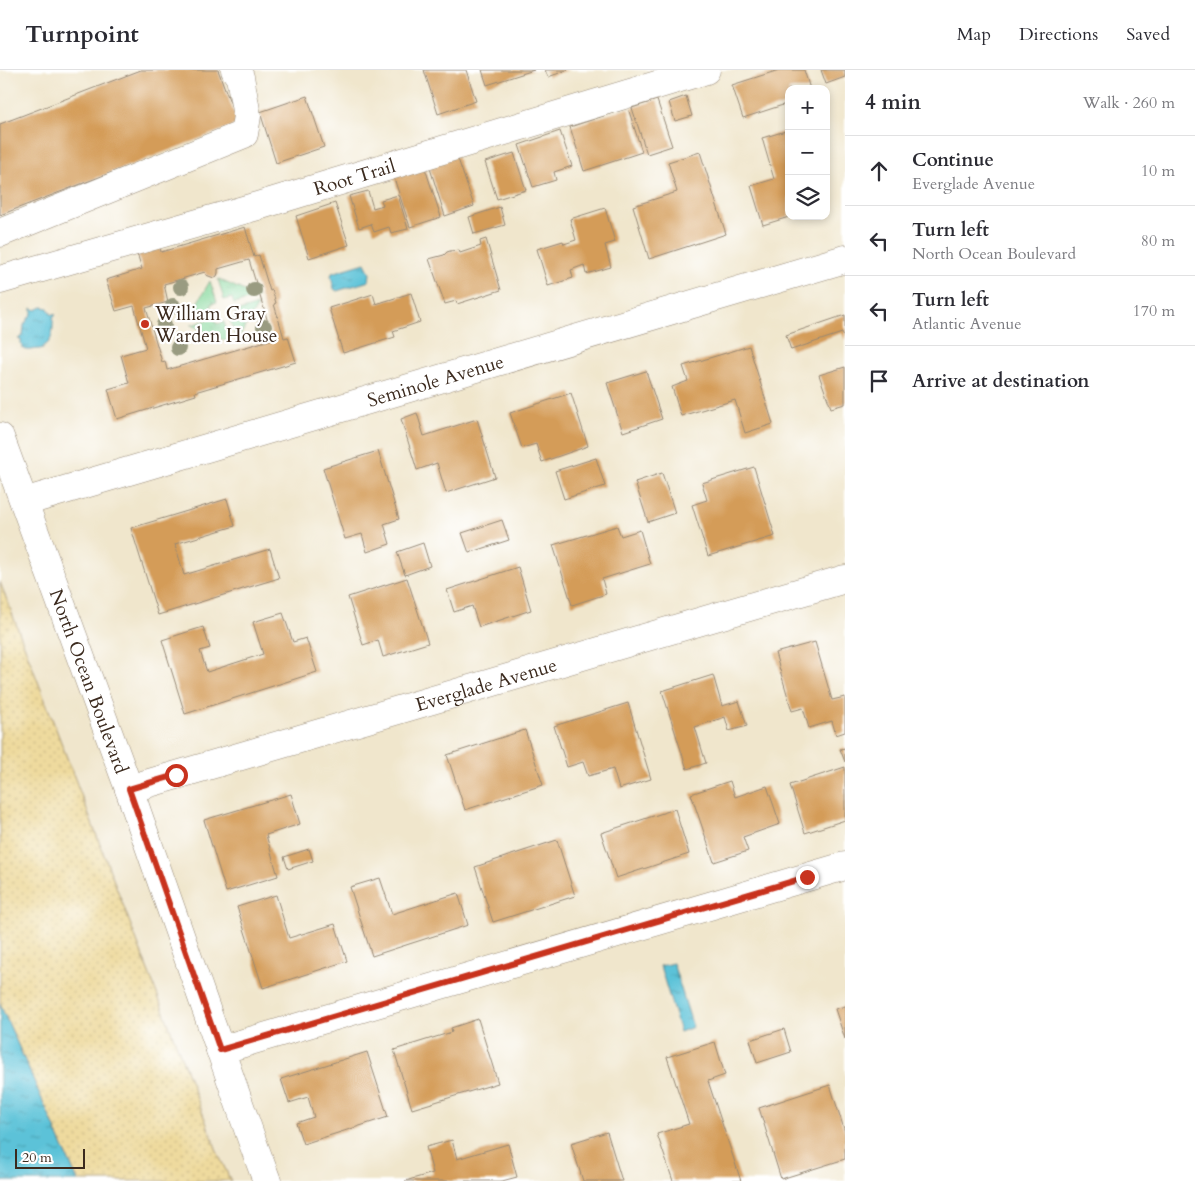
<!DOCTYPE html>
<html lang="en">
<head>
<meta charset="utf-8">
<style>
  :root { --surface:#fff; --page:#f7f7f7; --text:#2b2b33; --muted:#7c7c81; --line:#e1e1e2 }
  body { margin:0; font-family:Cardo,serif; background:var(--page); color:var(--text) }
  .controls { position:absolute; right:15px; top:15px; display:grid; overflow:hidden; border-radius:10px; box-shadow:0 2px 8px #0003 }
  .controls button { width:45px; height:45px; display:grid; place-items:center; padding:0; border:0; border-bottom:1px solid var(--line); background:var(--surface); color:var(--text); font:25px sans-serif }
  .scale { position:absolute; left:15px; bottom:12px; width:70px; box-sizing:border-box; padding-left:5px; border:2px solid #3b2a1e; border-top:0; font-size:14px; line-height:18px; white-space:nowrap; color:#3b2a1e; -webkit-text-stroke:4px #fff; paint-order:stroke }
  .stop { position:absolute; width:15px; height:15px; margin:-11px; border:4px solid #c8321e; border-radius:50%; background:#fff }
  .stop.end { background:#c8321e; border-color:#fff; box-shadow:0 1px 5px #0008 }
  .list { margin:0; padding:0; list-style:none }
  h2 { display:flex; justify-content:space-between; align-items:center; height:65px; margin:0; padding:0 20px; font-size:21px }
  h2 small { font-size:16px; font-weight:400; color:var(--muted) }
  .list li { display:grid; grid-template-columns:32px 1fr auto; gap:15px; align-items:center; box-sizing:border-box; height:70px; padding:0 20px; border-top:1px solid var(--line) }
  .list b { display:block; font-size:19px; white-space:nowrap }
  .list p { margin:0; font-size:16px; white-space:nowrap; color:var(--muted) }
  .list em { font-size:16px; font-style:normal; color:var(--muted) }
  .icon { flex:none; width:28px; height:28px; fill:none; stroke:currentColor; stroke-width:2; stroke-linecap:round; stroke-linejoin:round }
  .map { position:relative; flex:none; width:845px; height:1111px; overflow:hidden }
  header { display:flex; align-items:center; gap:30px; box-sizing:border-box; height:70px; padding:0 25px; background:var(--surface); border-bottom:1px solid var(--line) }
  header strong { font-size:24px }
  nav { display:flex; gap:28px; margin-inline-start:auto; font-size:18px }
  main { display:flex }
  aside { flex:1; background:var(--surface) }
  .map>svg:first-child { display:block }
  .grass { fill:url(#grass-tufts); stroke:#5f805c }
  .sand { fill:url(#sand-dots); stroke:#94825e }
  .water { fill:url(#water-ripples); stroke:#4b767b }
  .building { fill:#d49c59; fill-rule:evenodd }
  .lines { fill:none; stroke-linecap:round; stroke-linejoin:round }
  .minor-casing { stroke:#968875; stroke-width:29 }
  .minor { stroke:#fff; stroke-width:28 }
  .tree { fill:#999b81 }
  .route { stroke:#c8321e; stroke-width:6 }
  .poi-dot { fill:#c8321e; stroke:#fff; stroke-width:2 }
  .labels { text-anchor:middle; stroke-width:4.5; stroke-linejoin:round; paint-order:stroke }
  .street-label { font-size:19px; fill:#3b2a1e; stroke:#fff }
  .poi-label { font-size:19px; fill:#3b2a1e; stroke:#fff; text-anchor:start }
</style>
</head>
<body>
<header>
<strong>Turnpoint</strong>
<nav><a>Map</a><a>Directions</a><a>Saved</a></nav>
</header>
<main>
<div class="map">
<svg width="845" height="1111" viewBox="0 0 845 1111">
  <defs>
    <pattern id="grass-tufts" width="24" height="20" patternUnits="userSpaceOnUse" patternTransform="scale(1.25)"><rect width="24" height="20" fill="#83d799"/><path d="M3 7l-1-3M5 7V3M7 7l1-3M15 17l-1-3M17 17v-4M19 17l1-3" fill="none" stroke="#72b983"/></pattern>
    <pattern id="sand-dots" width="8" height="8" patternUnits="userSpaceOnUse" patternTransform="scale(1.25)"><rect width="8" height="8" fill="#eeda9e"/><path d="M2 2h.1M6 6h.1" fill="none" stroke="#cdbb88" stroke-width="1.8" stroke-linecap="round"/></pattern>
    <pattern id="water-ripples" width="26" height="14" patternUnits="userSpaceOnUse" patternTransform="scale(1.25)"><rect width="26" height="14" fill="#5bc2d8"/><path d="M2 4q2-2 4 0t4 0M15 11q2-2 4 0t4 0" fill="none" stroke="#4c9eaf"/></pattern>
  </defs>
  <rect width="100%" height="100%" fill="#fff"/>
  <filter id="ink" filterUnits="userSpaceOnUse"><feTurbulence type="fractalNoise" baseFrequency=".02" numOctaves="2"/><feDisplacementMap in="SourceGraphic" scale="10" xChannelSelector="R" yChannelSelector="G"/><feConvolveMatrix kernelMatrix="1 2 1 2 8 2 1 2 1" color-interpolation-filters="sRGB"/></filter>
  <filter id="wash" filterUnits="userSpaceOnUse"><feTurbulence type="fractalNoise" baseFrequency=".0096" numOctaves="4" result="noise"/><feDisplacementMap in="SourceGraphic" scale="20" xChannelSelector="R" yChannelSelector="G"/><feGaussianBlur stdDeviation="1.12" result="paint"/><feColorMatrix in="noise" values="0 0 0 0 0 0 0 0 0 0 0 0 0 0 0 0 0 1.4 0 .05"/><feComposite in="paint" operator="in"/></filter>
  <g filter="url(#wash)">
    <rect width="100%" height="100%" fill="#f0e6cc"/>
    <g class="grass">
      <path d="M218,209L258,227L234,234L232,228L224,230Z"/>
      <path d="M210,211L217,232L211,234L212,241L189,247Z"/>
      <path d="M258,235L237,271L230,250L237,248L236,242Z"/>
      <path d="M214,248L217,254L224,252L230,273L191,255Z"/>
    </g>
    <path class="sand" d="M0,512L146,895L219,1086L231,1111H78L0,934Z"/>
    <g class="water">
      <path d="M365,193L370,203L369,211L337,221L334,219L331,206L332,203Z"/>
      <path d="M42,237L48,238L51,244L56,245L53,247C53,256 54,266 48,273C46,275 43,276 42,279C33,278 21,286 21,270L18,269L23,266L24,255L32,243V238L36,240Z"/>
      <path d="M673,893L693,957L680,962L660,896Z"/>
      <path d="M0,934L78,1111H0Z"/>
    </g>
    <g id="blocks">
      <g class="building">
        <path d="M141,0H218L238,54L0,145V54Z"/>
        <path d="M424,0H466L476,31L438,44Z"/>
        <path d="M482,0H534L487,15Z"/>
        <path d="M545,0H568L548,7Z"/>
        <path d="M779,0H804L810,19H789V33L743,48L732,15Z"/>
        <path d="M821,0H845V7L826,14Z"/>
        <path d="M307,26L324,77L276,93L260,42Z"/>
        <path d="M686,26L692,46L675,51L669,32Z"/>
        <path d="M657,30L672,76L647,84L632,38Z"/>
        <path d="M628,38L642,82L584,101L570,57Z"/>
        <path d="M789,60V147L763,155L751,116L774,109L762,68Z"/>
        <path d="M560,61L572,96L554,102L556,110L533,117L519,75Z"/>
        <path d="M700,82L726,164L649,189L633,136L677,122L668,92Z"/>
        <path d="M514,83L526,120L497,129L485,92Z"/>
        <path d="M457,86L474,136L445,146L429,95Z"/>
        <path d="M424,95L441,147L410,157L393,105Z"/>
        <path d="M368,121L373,138L383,135L381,130L398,125L408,159L391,163L389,157L374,162L371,154L359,158L349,126Z"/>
        <path d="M335,133L349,175L309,188L296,146Z"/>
        <path d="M500,137L505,155L474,164L469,147Z"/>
        <path d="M605,138L615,172L605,175L611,197L586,204L584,195L571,200L573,208L548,216L537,179L563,171L564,174L576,170L570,149Z"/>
        <path d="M245,157L254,187L259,185L270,221L272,220L276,233L274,234L284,268L288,267L296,292L195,322L196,325L117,349L108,319L129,313L121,285L146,278L134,236L116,241L106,210L142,199L136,180L159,173L161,182ZM249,190L273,269L167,300L165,291L162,292L146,238L168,232L164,214L205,202L206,205L214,208L217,206L218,203V199Z"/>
        <path d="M486,169L501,220L457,234L456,231L445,234L429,189L444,185L447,182L450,181L459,180L460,183L481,176L480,171Z"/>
        <path d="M411,223L420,252L393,261L395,267L343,283L329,238L373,224L376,234Z"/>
        <path d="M845,245V270L842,263L791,280L786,265Z"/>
        <path d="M749,276L773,354L745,363L735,330L681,346L672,317L688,311L683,296Z"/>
        <path d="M845,297V334L831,338L819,305Z"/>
        <path d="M646,301L662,349L623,362L607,313Z"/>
        <path d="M571,323L588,376L542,392L536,374L522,378L510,343Z"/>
        <path d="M417,343L424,366L477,349L495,407L446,423L437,393L417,400L401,349Z"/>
        <path d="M378,381L399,449L384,454L390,474L367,482L362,464L345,469L323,398Z"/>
        <path d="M596,388L605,416L564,429L555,401Z"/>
        <path d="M754,397L775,466L708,486L692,435L707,430L702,413Z"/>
        <path d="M662,403L675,443L648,452L635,412Z"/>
        <path d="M227,429L235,456L175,474L184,505L270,479L279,508L158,545L131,458Z"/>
        <path d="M502,450L509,470L469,483L462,463Z"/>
        <path d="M617,456L621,466L640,460L650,494L602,509L606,524L572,535L553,475Z"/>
        <path d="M423,473L430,496L405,505L397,482Z"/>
        <path d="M518,497L531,540L479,557L472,536L454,542L447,520Z"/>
        <path d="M407,508L428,573L383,587L378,570L363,575L348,527Z"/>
        <path d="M283,543L293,572L306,568L317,602L185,644L162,570L203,557L210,578L200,581L207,602L263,584L253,552Z"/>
        <path d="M815,572L832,630L845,627V662L836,665L832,651L809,658L803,638L792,641L775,583Z"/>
        <path d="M713,605L722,636L739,631L747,656L729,661L725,647L695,657L706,693L687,699L662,621Z"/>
        <path d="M628,633L651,709L619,719L613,699L588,706L583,692L567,697L554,656Z"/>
        <path d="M525,660L543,715L465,740L447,685Z"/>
        <path d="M845,678V692L840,679Z"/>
        <path d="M845,697V750L805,763L790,715Z"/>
        <path d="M730,711L735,727L767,716L780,754L743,767L748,781L714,792L691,724Z"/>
        <path d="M291,724L300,754L266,765L278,806L226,822L204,750Z"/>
        <path d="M675,739L689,784L616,808L601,763Z"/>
        <path d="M557,770L575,826L493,852L475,797Z"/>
        <path d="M309,779L313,791L288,799L284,787Z"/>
        <path d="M380,808L392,844L458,823L468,855L372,886L350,817Z"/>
        <path d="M276,825L289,868L335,854L347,891L263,918L237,837Z"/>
        <path d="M845,936V969L835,939Z"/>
        <path d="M478,949L498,1013L412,1039L394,980L452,962L451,958Z"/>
        <path d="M784,959L791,982L757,993L750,970Z"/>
        <path d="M715,972L725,1005L708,1011L741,1111H673L657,1064L689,1054L667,987Z"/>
        <path d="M367,982L388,1047L303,1074L296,1053L314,1047L308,1027L289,1033L281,1009Z"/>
        <path d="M830,1015L845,1062V1089L781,1109L759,1038Z"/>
        <path d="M607,1062L622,1111H583L571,1073Z"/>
        <path d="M452,1070L457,1089L508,1074L517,1107L502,1111H405L433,1103L426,1077Z"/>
      </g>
    </g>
  </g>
  <g filter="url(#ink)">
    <use href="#blocks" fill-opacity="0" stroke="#968875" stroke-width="1"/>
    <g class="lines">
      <g class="minor-casing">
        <g id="minor">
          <path d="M0,163L244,64L247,46L240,7L235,0"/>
          <path id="s1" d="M0,210L261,135L706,0"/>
          <path id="s2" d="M0,367L129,719L254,1076L267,1111"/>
          <path id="s3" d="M24,432L845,189"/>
          <path id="s4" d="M129,719L845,509"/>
          <path d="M220,980L845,796"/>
        </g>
      </g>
      <use href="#minor" class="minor"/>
    </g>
    <g class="tree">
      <circle cx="181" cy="217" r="8"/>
      <circle cx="254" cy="220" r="8"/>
      <circle cx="173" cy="236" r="8"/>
      <circle cx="164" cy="255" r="8"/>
      <circle cx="264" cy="257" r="8"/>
      <circle cx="178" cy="278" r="8"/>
    </g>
  </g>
  <g class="lines" filter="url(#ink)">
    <path class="route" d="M176,705L129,719L220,980L807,807"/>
  </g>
  <circle class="poi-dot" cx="145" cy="254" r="5"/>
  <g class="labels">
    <g class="street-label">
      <text dy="7" stroke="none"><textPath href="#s1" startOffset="369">Root Trail</textPath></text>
      <text dy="7" stroke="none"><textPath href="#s3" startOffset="429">Seminole Avenue</textPath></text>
      <text dy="7" stroke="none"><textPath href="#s2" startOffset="260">North Ocean Boulevard</textPath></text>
      <text dy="7" stroke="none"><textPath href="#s4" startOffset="372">Everglade Avenue</textPath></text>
    </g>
    <g class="poi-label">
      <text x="155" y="250">William Gray<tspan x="155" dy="22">Warden House</tspan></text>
    </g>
  </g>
</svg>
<div class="controls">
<button>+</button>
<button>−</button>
<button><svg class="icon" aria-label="layers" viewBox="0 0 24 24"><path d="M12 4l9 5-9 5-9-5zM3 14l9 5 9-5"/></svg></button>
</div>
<div class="scale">20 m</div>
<div class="stop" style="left:176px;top:705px"></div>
<div class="stop end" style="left:807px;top:807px"></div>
</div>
<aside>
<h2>4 min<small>Walk · 260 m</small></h2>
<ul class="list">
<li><svg class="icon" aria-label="ahead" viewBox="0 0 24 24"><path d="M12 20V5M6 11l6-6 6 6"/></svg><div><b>Continue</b><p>Everglade Avenue</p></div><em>10 m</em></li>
<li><svg class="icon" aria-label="left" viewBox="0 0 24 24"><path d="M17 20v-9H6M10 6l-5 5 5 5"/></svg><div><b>Turn left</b><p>North Ocean Boulevard</p></div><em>80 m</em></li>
<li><svg class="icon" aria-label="left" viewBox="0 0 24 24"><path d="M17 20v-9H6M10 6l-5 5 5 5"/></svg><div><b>Turn left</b><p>Atlantic Avenue</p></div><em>170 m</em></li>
<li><svg class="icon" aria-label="arrive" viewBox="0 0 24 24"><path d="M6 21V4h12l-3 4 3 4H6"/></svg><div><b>Arrive at destination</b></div></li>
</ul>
</aside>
</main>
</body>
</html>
